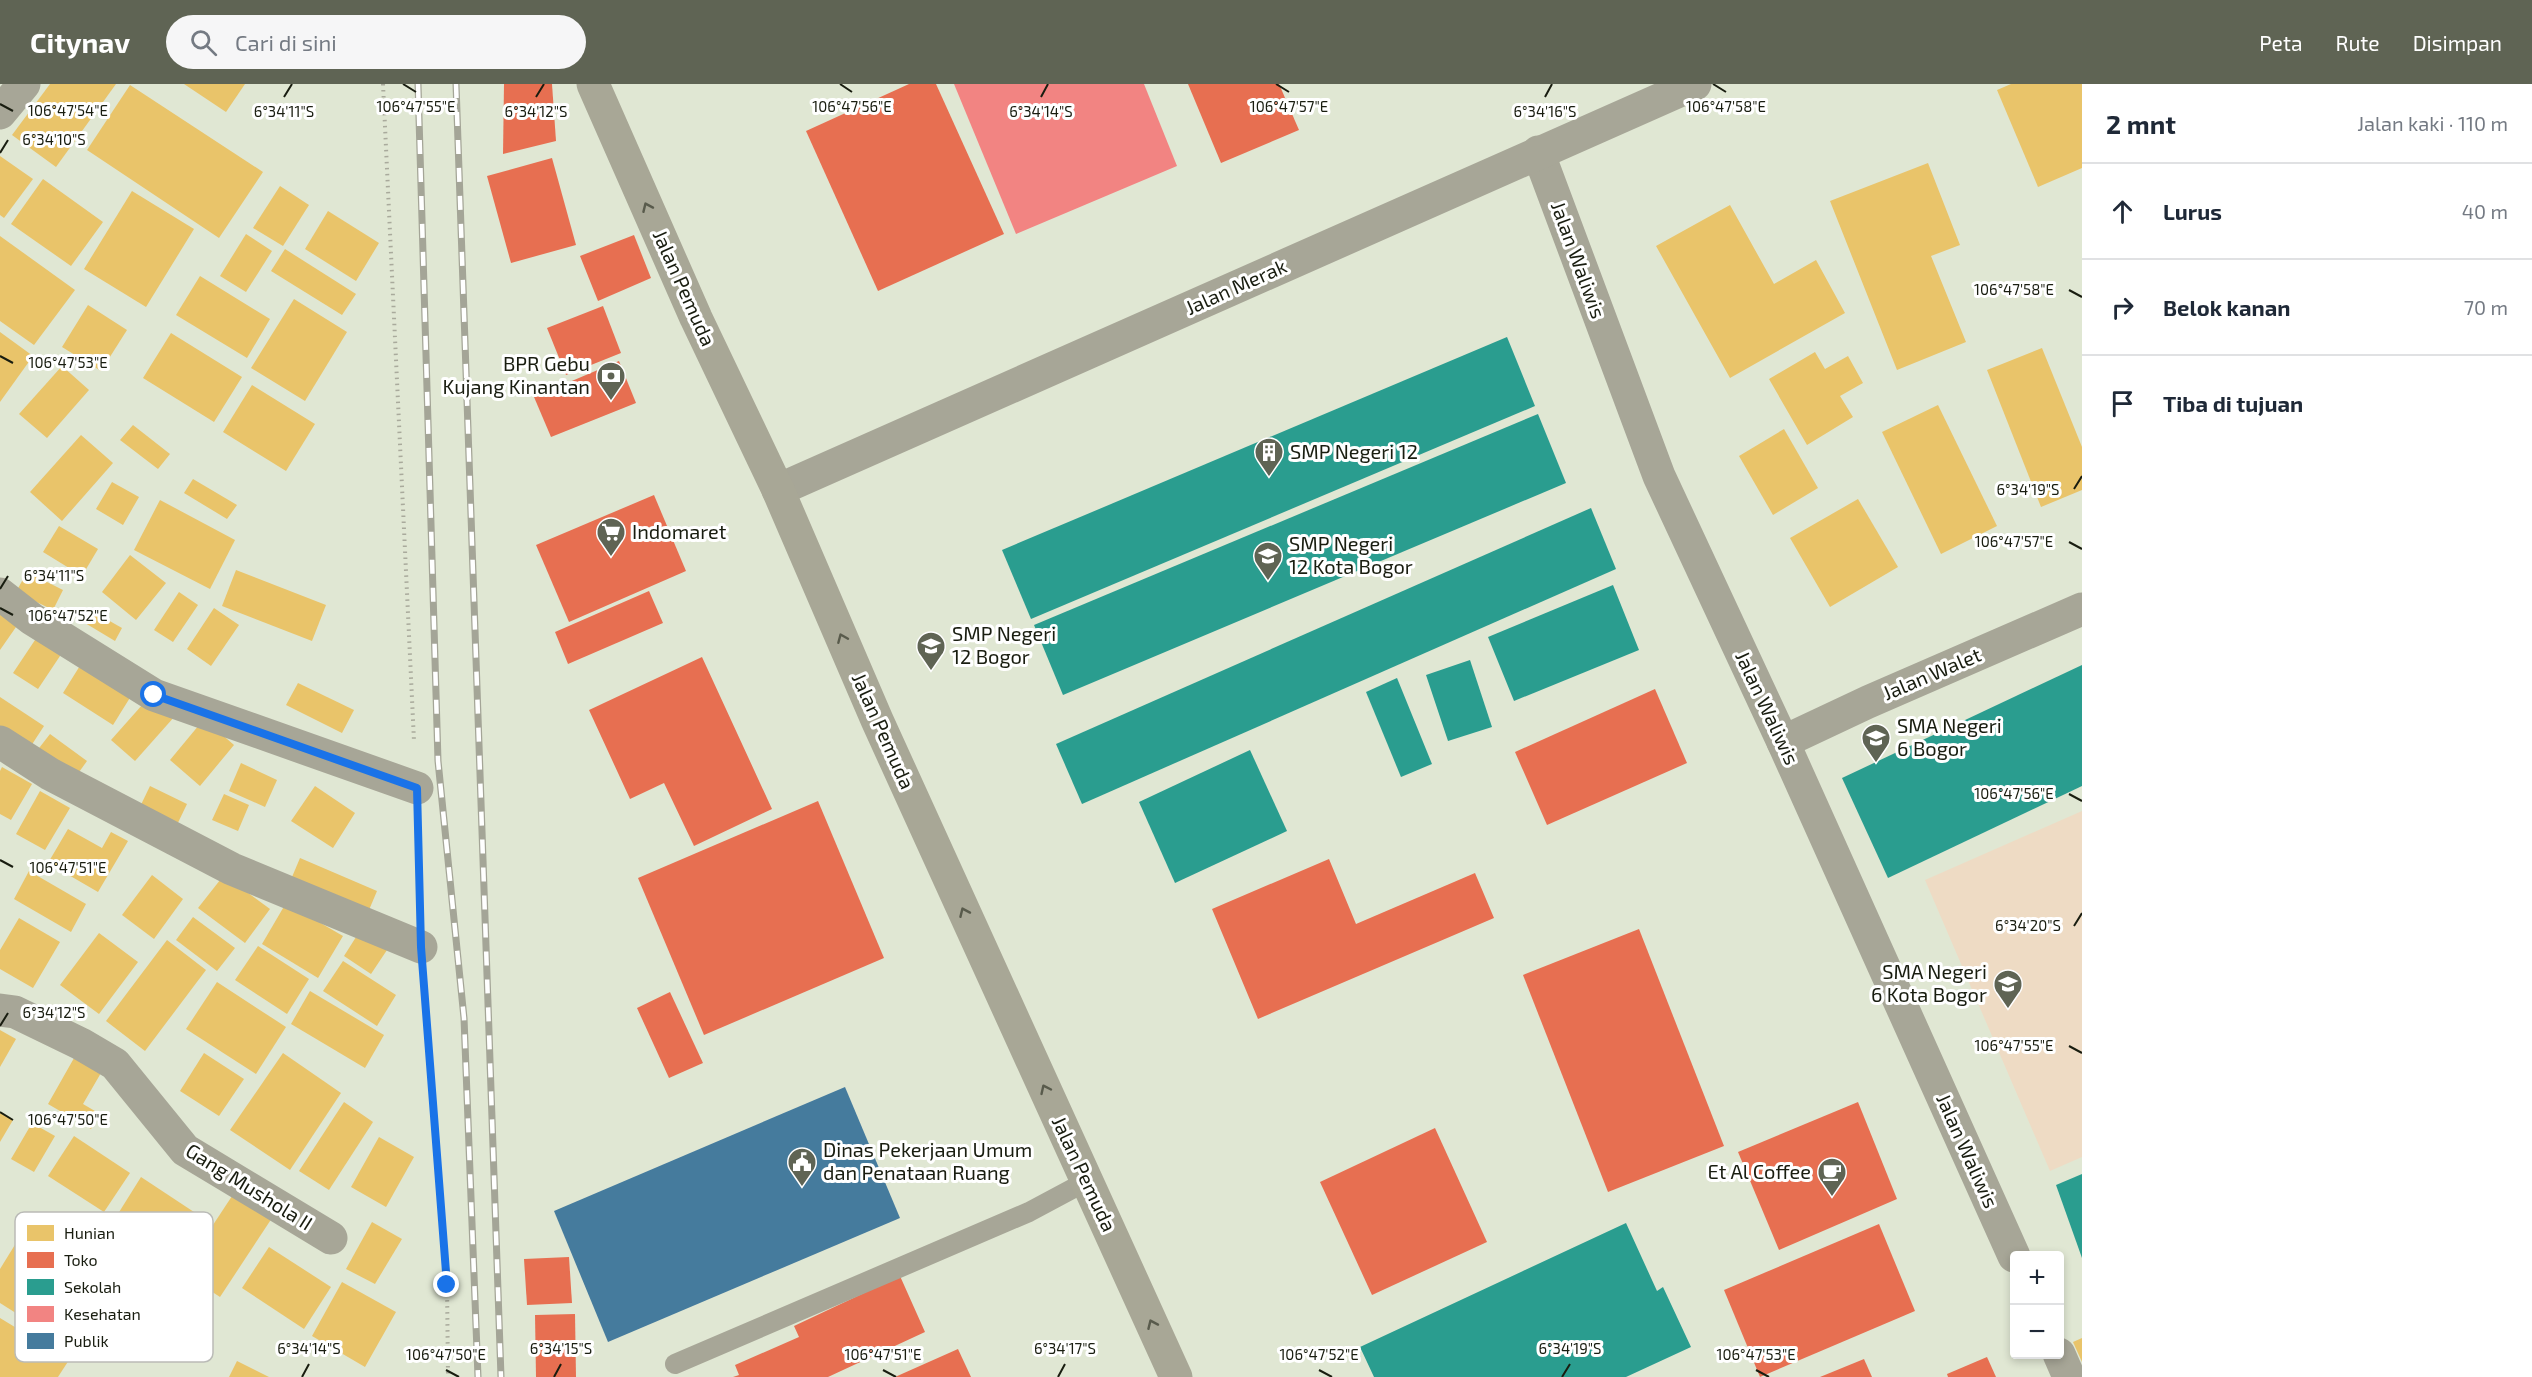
<!DOCTYPE html>
<html lang="id">
<head>
<meta charset="utf-8">
<style>
  :root { --surface:#fff; --page:#f6f6f7; --text:#1f2937; --muted:#747a83; --line:#e0e1e3; --accent:#5f6454 }
  body { margin:0; font-family:"Exo 2",sans-serif; background:var(--page); color:var(--text) }
  .controls { position:absolute; right:18px; bottom:18px; display:grid; overflow:hidden; border-radius:6px; box-shadow:0 3px 9px #0003 }
  .controls button { width:54px; height:54px; display:grid; place-items:center; padding:0; border:0; border-bottom:2px solid var(--line); background:var(--surface); color:var(--text); font:30px sans-serif }
  .stop { position:absolute; width:18px; height:18px; margin:-14px; border:4px solid #1a73e8; border-radius:50%; background:#fff }
  .stop.end { background:#1a73e8; border-color:#fff; box-shadow:0 2px 6px #0008 }
  .list { margin:0; padding:0; list-style:none }
  h2 { display:flex; justify-content:space-between; align-items:center; height:78px; margin:0; padding:0 24px; font-size:26px }
  h2 small { font-size:20px; font-weight:400; color:var(--muted) }
  .list li { display:grid; grid-template-columns:39px 1fr auto; gap:18px; align-items:center; box-sizing:border-box; height:96px; padding:0 24px; border-top:2px solid var(--line) }
  .list b { display:block; font-size:22px; white-space:nowrap }
  .list em { font-size:20px; font-style:normal; color:var(--muted) }
  .icon { flex:none; width:33px; height:33px; fill:none; stroke:currentColor; stroke-width:2; stroke-linecap:round; stroke-linejoin:round }
  .map { position:relative; flex:none; width:2082px; height:1293px; overflow:hidden }
  header { display:flex; align-items:center; gap:36px; box-sizing:border-box; height:84px; padding:0 30px; background:var(--accent); color:#fff }
  header strong { font-size:28px }
  nav { display:flex; gap:33px; margin-inline-start:auto; font-size:21px }
  .search { width:420px; height:54px; background:var(--page); display:flex; align-items:center; gap:15px; box-sizing:border-box; padding:0 21px; border-radius:33px; color:var(--muted); font-size:22px }
  main { display:flex }
  aside { flex:1; background:var(--surface) }
  .map>svg:first-child { display:block }
  .green { fill:#eedbc4 }
  .homes { fill:#e9c46a }
  .shops { fill:#e76f51 }
  .schools { fill:#2a9d8f }
  .health { fill:#f28482 }
  .public { fill:#457b9d }
  .lines { fill:none; stroke-linecap:round; stroke-linejoin:round }
  .path { stroke:#a9aa9c; stroke-width:4; stroke-dasharray:1.5 4.5; stroke-linecap:butt }
  .service { stroke:#a7a697; stroke-width:20 }
  .minor { stroke:#a7a697; stroke-width:33 }
  .tertiary { stroke:#a7a697; stroke-width:33 }
  .primary { stroke:#a8a796; stroke-width:33 }
  .rail-casing { stroke:#a4a597; stroke-width:7 }
  .rail { stroke:#fff; stroke-width:4.5; stroke-dasharray:14; stroke-linecap:butt }
  .oneway { stroke:#595b4c }
  .route { stroke:#1a73e8; stroke-width:8 }
  .ticks { fill:none; stroke:#191d10; stroke-width:2 }
  .labels { text-anchor:middle; stroke-width:6; stroke-linejoin:round; paint-order:stroke }
  .street-label { font-size:20px; fill:#191d10; stroke:#fff }
  .poi-label { font-size:20px; fill:#191d10; stroke:#fff; text-anchor:start }
  .key { fill:#fff; stroke:#babbb7; stroke-width:1.5 }
  .key-label { font-size:16px; fill:#191d10 }
  .ticks-label { font-size:15px; text-anchor:middle; fill:#191d10; stroke:#fff; stroke-width:6; stroke-linejoin:round; paint-order:stroke }
</style>
</head>
<body>
<header>
<strong>Citynav</strong>
<div class="search"><svg class="icon" aria-label="search" viewBox="0 0 24 24"><circle cx="10" cy="10" r="6"/><path d="M15 15l6 6"/></svg>Cari di sini</div>
<nav><a>Peta</a><a>Rute</a><a>Disimpan</a></nav>
</header>
<main>
<div class="map">
<svg width="2082" height="1293" viewBox="0 0 2082 1293">
  <rect width="100%" height="100%" fill="#e0e7d3"/>
  <path class="green" d="M2082,727V1073L2050,1087L1925,796Z"/>
  <g class="homes">
    <path d="M50,0H116L56,83L12,51Z"/>
    <path d="M184,0H245L226,28Z"/>
    <path d="M2011,0H2082V84L2038,103L1997,6Z"/>
    <path d="M130,1L263,88L219,154L87,66Z"/>
    <path d="M0,72L33,95L4,134L0,131Z"/>
    <path d="M1928,79L1960,161L1931,172L1966,258L1897,286L1830,117Z"/>
    <path d="M43,95L103,138L71,182L11,140Z"/>
    <path d="M280,102L309,121L283,162L253,144Z"/>
    <path d="M132,107L194,145L146,223L84,185Z"/>
    <path d="M1730,121L1774,200L1816,176L1845,229L1730,294L1656,162Z"/>
    <path d="M328,127L379,159L356,197L305,165Z"/>
    <path d="M246,150L272,167L246,208L220,192Z"/>
    <path d="M0,152L75,206L34,261L0,237Z"/>
    <path d="M285,165L356,210L342,231L271,187Z"/>
    <path d="M200,192L270,235L247,274L176,231Z"/>
    <path d="M294,215L347,248L305,317L251,284Z"/>
    <path d="M88,221L127,246L101,287L62,263Z"/>
    <path d="M0,248L33,272L0,318Z"/>
    <path d="M171,249L242,293L214,338L143,294Z"/>
    <path d="M2042,264L2082,363V406L2041,423L1987,286Z"/>
    <path d="M1815,268L1825,285L1848,272L1863,299L1840,312L1853,333L1807,361L1769,295Z"/>
    <path d="M62,282L89,306L47,354L19,330Z"/>
    <path d="M252,301L315,340L286,387L223,348Z"/>
    <path d="M1938,321L1997,442L1941,470L1882,348Z"/>
    <path d="M133,341L170,370L158,385L120,356Z"/>
    <path d="M1784,345L1818,404L1773,431L1739,372Z"/>
    <path d="M81,351L113,379L62,437L30,408Z"/>
    <path d="M193,395L237,421L227,435L184,409Z"/>
    <path d="M112,398L139,413L123,441L96,425Z"/>
    <path d="M1858,415L1898,483L1830,523L1790,454Z"/>
    <path d="M160,416L235,456L210,505L134,466Z"/>
    <path d="M59,442L98,465L82,492L43,468Z"/>
    <path d="M130,471L166,499L136,536L102,508Z"/>
    <path d="M236,486L326,521L312,557L222,522Z"/>
    <path d="M27,488L63,506L53,526L16,508Z"/>
    <path d="M179,508L198,521L173,558L154,546Z"/>
    <path d="M7,522L23,533L0,566V531Z"/>
    <path d="M214,524L239,541L211,582L187,565Z"/>
    <path d="M92,527L122,544L115,557L85,539Z"/>
    <path d="M39,550L64,566L38,605L13,589Z"/>
    <path d="M86,572L136,604L113,641L63,609Z"/>
    <path d="M298,599L354,626L342,649L286,621Z"/>
    <path d="M151,611L175,632L135,677L111,656Z"/>
    <path d="M0,613L44,642L27,668L0,650Z"/>
    <path d="M204,635L234,661L200,702L170,676Z"/>
    <path d="M50,650L87,677L74,695L36,668Z"/>
    <path d="M241,679L277,696L265,723L229,707Z"/>
    <path d="M2,683L32,700L11,736L0,730V687Z"/>
    <path d="M150,702L187,720L174,747L137,729Z"/>
    <path d="M315,702L355,729L333,764L291,737Z"/>
    <path d="M40,707L70,724L45,766L16,750Z"/>
    <path d="M224,710L249,721L238,747L212,736Z"/>
    <path d="M68,745L102,764L111,748L128,757L98,808L48,779Z"/>
    <path d="M300,774L377,807L369,826L292,793Z"/>
    <path d="M29,787L86,820L71,848L14,815Z"/>
    <path d="M152,791L183,815L154,855L122,831Z"/>
    <path d="M224,791L270,825L245,859L198,824Z"/>
    <path d="M286,819L343,852L318,894L262,860Z"/>
    <path d="M193,833L235,864L217,887L176,856Z"/>
    <path d="M19,834L60,858L33,904L0,885V866Z"/>
    <path d="M363,842L391,860L371,890L344,872Z"/>
    <path d="M99,849L138,878L99,930L60,901Z"/>
    <path d="M167,856L206,886L145,967L106,937Z"/>
    <path d="M258,862L309,895L287,930L235,896Z"/>
    <path d="M343,877L396,911L377,942L323,907Z"/>
    <path d="M217,898L286,943L256,990L186,945Z"/>
    <path d="M310,907L384,951L365,984L291,940Z"/>
    <path d="M0,946L16,955L0,983Z"/>
    <path d="M78,967L105,982L83,1020L100,1030L91,1045L48,1020Z"/>
    <path d="M204,969L244,995L219,1032L180,1007Z"/>
    <path d="M283,969L341,1009L290,1086L230,1046Z"/>
    <path d="M344,1018L373,1038L329,1106L299,1087Z"/>
    <path d="M0,1029L13,1036L0,1058Z"/>
    <path d="M32,1039L55,1052L34,1088L11,1075Z"/>
    <path d="M74,1052L130,1089L104,1128L48,1092Z"/>
    <path d="M379,1053L414,1073L386,1123L351,1103Z"/>
    <path d="M141,1093L197,1130L166,1178L111,1141Z"/>
    <path d="M236,1106L274,1131L220,1213L182,1188Z"/>
    <path d="M372,1138L402,1155L375,1200L346,1185Z"/>
    <path d="M21,1151L66,1178L30,1238L0,1219V1185Z"/>
    <path d="M269,1163L331,1203L304,1245L242,1204Z"/>
    <path d="M342,1198L396,1228L365,1283L312,1252Z"/>
    <path d="M0,1234L69,1276L58,1293H0Z"/>
    <path d="M2082,1254V1278L2073,1258Z"/>
    <path d="M237,1277L269,1293H229Z"/>
  </g>
  <g class="shops">
    <path d="M504,0H552L556,57L503,70Z"/>
    <path d="M909,0H936L1004,150L878,207L806,47Z"/>
    <path d="M1188,0H1279L1299,46L1221,79Z"/>
    <path d="M552,74L576,161L511,179L487,92Z"/>
    <path d="M634,151L651,194L598,217L580,172Z"/>
    <path d="M603,222L621,269L566,291L547,244Z"/>
    <path d="M619,277L636,319L551,353L534,313Z"/>
    <path d="M654,411L686,487L569,538L536,461Z"/>
    <path d="M649,507L663,539L568,580L555,548Z"/>
    <path d="M702,573L772,725L694,762L664,699L630,715L589,626Z"/>
    <path d="M1655,605L1687,679L1547,741L1515,668Z"/>
    <path d="M818,717L884,874L704,951L638,794Z"/>
    <path d="M1329,775L1356,840L1475,789L1494,834L1258,935L1212,825Z"/>
    <path d="M1639,845L1724,1062L1608,1108L1523,891Z"/>
    <path d="M670,908L703,979L669,994L637,924Z"/>
    <path d="M1858,1018L1897,1115L1779,1166L1738,1068Z"/>
    <path d="M1435,1044L1487,1158L1372,1211L1320,1098Z"/>
    <path d="M1879,1140L1915,1227L1760,1293L1724,1206Z"/>
    <path d="M569,1173L572,1219L527,1221L524,1175Z"/>
    <path d="M900,1192L925,1248L828,1293H733L739,1291L735,1281L799,1253L794,1242Z"/>
    <path d="M575,1230L576,1293H536L535,1231Z"/>
    <path d="M958,1265L971,1293H895Z"/>
    <path d="M1987,1273L1996,1293H1948L1947,1290Z"/>
    <path d="M1864,1275L1872,1293H1820Z"/>
  </g>
  <g class="schools">
    <path d="M1507,253L1535,322L1031,535L1002,466Z"/>
    <path d="M1538,330L1566,399L1063,611L1034,541Z"/>
    <path d="M1591,424L1616,485L1082,720L1056,660Z"/>
    <path d="M1613,501L1639,566L1514,617L1488,553Z"/>
    <path d="M1470,576L1492,643L1448,657L1426,591Z"/>
    <path d="M2082,581V702L1888,794L1842,694Z"/>
    <path d="M1397,594L1432,680L1401,693L1366,608Z"/>
    <path d="M1250,666L1287,747L1175,799L1139,718Z"/>
    <path d="M2082,1090V1174L2056,1101Z"/>
    <path d="M1626,1139L1657,1207L1663,1203L1691,1263L1626,1293H1374L1360,1263Z"/>
  </g>
  <path class="health" d="M954,0H1144L1177,82L1016,150Z"/>
  <path class="public" d="M845,1003L900,1134L608,1258L554,1127Z"/>
  <g class="lines">
    <g class="path">
      <path d="M383,0L414,657"/>
      <path d="M417,746L419,816"/>
      <path d="M424,905L447,1201L448,1293"/>
    </g>
    <path class="service" d="M675,1280L1029,1128L1087,1097"/>
    <g class="minor">
      <path d="M0,29L24,0"/>
      <path d="M1538,68L1659,392L1783,658L2014,1172"/>
      <path d="M0,510L32,535L154,611L417,704"/>
      <path d="M0,658L50,690L232,785L421,863"/>
      <path d="M1783,658L1868,618L2082,525"/>
      <path d="M0,926L15,928L81,960L115,980L185,1066L331,1154"/>
      <path d="M2059,1270L2069,1293"/>
    </g>
    <path class="tertiary" d="M778,406L1695,0"/>
    <path class="primary" d="M593,0L696,234L778,406L877,636L1176,1293"/>
    <g class="rail-casing">
      <g id="rail">
        <path d="M418,0L438,677L464,934L478,1293"/>
        <path d="M456,0L501,1293"/>
      </g>
    </g>
    <use href="#rail" class="rail"/>
  </g>
  <defs><path id="oneway-chevron" d="M-2-3.5L2.5 0L-2 3.5" fill="none" stroke-width="1.6" stroke-linecap="round" stroke-linejoin="round" transform="scale(1.5)"/></defs>
  <g class="oneway">
    <use href="#oneway-chevron" transform="translate(647 123) rotate(-114)"/>
    <use href="#oneway-chevron" transform="translate(842 554) rotate(-113)"/>
    <use href="#oneway-chevron" transform="translate(964 828) rotate(-114)"/>
    <use href="#oneway-chevron" transform="translate(1045 1005) rotate(-115)"/>
    <use href="#oneway-chevron" transform="translate(1152 1240) rotate(-114)"/>
  </g>
  <g class="lines">
    <path class="route" d="M154,611L417,704L421,863L447,1201"/>
  </g>
  <path class="ticks" d="M403,0L416,8M840,0L852,8M1276,0L1289,8M1713,0L1726,8M284,13L292,0M536,13L544,0M1041,13L1048,0M1545,13L1552,0M0,20L13,27M0,69L8,56M2069,206L2082,213M0,272L13,279M2074,405L2082,392M2069,458L2082,465M0,505L8,492M0,524L13,531M2069,710L2082,717M0,776L13,783M2074,842L2082,829M0,942L8,929M2069,962L2082,969M0,1028L13,1036M446,1286L459,1293M883,1286L896,1293M1319,1286L1332,1293M1756,1286L1769,1293M302,1293L309,1280M554,1293L561,1280M1058,1293L1065,1280M1562,1293L1570,1280"/>
  <defs>
    <g id="bank-pin" transform="scale(1.5)"><path d="M0 17L-7.5 6A9.5 9.5 0 1 1 7.5 6Z" fill="#5f6454" stroke="#fff"/><path d="M-6-4H6V4H-6ZM0-2.3a2.3 2.3 0 1 0 0 4.6a2.3 2.3 0 1 0 0-4.6Z" fill="#fff"/></g>
    <g id="building-pin" transform="scale(1.5)"><path d="M0 17L-7.5 6A9.5 9.5 0 1 1 7.5 6Z" fill="#5f6454" stroke="#fff"/><path d="M-4-6H4V6H1V3H-1V6H-4ZM-2.5-4.3h1.7v1.8h-1.7ZM.8-4.3h1.7v1.8H.8ZM-2.5-1h1.7V.8h-1.7ZM.8-1h1.7V.8H.8Z" fill="#fff"/></g>
    <g id="supermarket-pin" transform="scale(1.5)"><path d="M0 17L-7.5 6A9.5 9.5 0 1 1 7.5 6Z" fill="#5f6454" stroke="#fff"/><path d="M-6-5.5h2.5l.6 2H6L4.5 2H-2.5L-4.4-4H-6ZM-1.5 3.2a1.3 1.3 0 1 0 .1 0ZM3 3.2a1.3 1.3 0 1 0 .1 0Z" fill="#fff"/></g>
    <g id="school-pin" transform="scale(1.5)"><path d="M0 17L-7.5 6A9.5 9.5 0 1 1 7.5 6Z" fill="#5f6454" stroke="#fff"/><path d="M0-5L7-2L0 1L-7-2ZM-4 1L0 2.5L4 1V4Q0 6-4 4Z" fill="#fff"/></g>
    <g id="civic-pin" transform="scale(1.5)"><path d="M0 17L-7.5 6A9.5 9.5 0 1 1 7.5 6Z" fill="#5f6454" stroke="#fff"/><path d="M-.6-6.5H3V-4.5H.6V-3L4-1V1h2V6H-6V1h2V-1L-.6-3ZM-1.2 2.5V6h2.4V2.5Z" fill="#fff"/></g>
    <g id="cafe-pin" transform="scale(1.5)"><path d="M0 17L-7.5 6A9.5 9.5 0 1 1 7.5 6Z" fill="#5f6454" stroke="#fff"/><path d="M-5.5-4.5H6V0H3Q3 3.5 0 3.5H-2.5Q-5.5 3.5-5.5 0ZM3-3.2v2h1.7v-2ZM-6 4.5H4V6H-6Z" fill="#fff"/></g>
  </defs>
  <g fill-rule="evenodd">
    <use href="#bank-pin" x="611" y="292"/>
    <use href="#building-pin" x="1269" y="368"/>
    <use href="#supermarket-pin" x="611" y="448"/>
    <use href="#school-pin" x="1268" y="472"/>
    <use href="#school-pin" x="931" y="562"/>
    <use href="#school-pin" x="1876" y="654"/>
    <use href="#school-pin" x="2008" y="900"/>
    <use href="#civic-pin" x="802" y="1078"/>
    <use href="#cafe-pin" x="1832" y="1088"/>
  </g>
  <g class="labels">
    <g class="street-label">
      <text transform="translate(1578 176) rotate(70)" y="7">Jalan Waliwis</text>
      <text transform="translate(1236 203) rotate(-24)" y="7">Jalan Merak</text>
      <text transform="translate(684 204) rotate(66)" y="7">Jalan Pemuda</text>
      <text transform="translate(1932 590) rotate(-23)" y="7">Jalan Walet</text>
      <text transform="translate(1767 624) rotate(65)" y="7">Jalan Waliwis</text>
      <text transform="translate(883 647) rotate(66)" y="7">Jalan Pemuda</text>
      <text transform="translate(1967 1067) rotate(66)" y="7">Jalan Waliwis</text>
      <text transform="translate(1084 1090) rotate(65)" y="7">Jalan Pemuda</text>
      <text transform="translate(249 1103) rotate(32)" y="7">Gang Mushola II</text>
    </g>
    <g class="poi-label">
      <text x="590" y="287" text-anchor="end">BPR Gebu<tspan x="590" dy="23">Kujang Kinantan</tspan></text>
      <text x="1290" y="375">SMP Negeri 12</text>
      <text x="632" y="455">Indomaret</text>
      <text x="1289" y="467">SMP Negeri<tspan x="1289" dy="23">12 Kota Bogor</tspan></text>
      <text x="952" y="557">SMP Negeri<tspan x="952" dy="23">12 Bogor</tspan></text>
      <text x="1897" y="649">SMA Negeri<tspan x="1897" dy="23">6 Bogor</tspan></text>
      <text x="1987" y="895" text-anchor="end">SMA Negeri<tspan x="1987" dy="23">6 Kota Bogor</tspan></text>
      <text x="823" y="1073">Dinas Pekerjaan Umum<tspan x="823" dy="23">dan Penataan Ruang</tspan></text>
      <text x="1811" y="1095" text-anchor="end">Et Al Coffee</text>
    </g>
  </g>
  <rect x="15" y="1128" width="198" height="150" rx="9" class="key"/>
  <rect x="27" y="1141" width="27" height="16" fill="#e9c46a"/>
  <rect x="27" y="1168" width="27" height="16" fill="#e76f51"/>
  <rect x="27" y="1195" width="27" height="16" fill="#2a9d8f"/>
  <rect x="27" y="1222" width="27" height="16" fill="#f28482"/>
  <rect x="27" y="1249" width="27" height="16" fill="#457b9d"/>
  <g class="key-label">
    <text x="64" y="1155">Hunian</text>
    <text x="64" y="1182">Toko</text>
    <text x="64" y="1209">Sekolah</text>
    <text x="64" y="1236">Kesehatan</text>
    <text x="64" y="1263">Publik</text>
  </g>
  <g class="ticks-label">
    <text x="416" y="28">106°47'55"E</text>
    <text x="852" y="28">106°47'56"E</text>
    <text x="1289" y="28">106°47'57"E</text>
    <text x="1726" y="28">106°47'58"E</text>
    <text x="68" y="32">106°47'54"E</text>
    <text x="284" y="33">6°34'11"S</text>
    <text x="536" y="33">6°34'12"S</text>
    <text x="1041" y="33">6°34'14"S</text>
    <text x="1545" y="33">6°34'16"S</text>
    <text x="54" y="61">6°34'10"S</text>
    <text x="2014" y="211">106°47'58"E</text>
    <text x="68" y="284">106°47'53"E</text>
    <text x="2028" y="411">6°34'19"S</text>
    <text x="2014" y="463">106°47'57"E</text>
    <text x="54" y="497">6°34'11"S</text>
    <text x="68" y="537">106°47'52"E</text>
    <text x="2014" y="715">106°47'56"E</text>
    <text x="68" y="789">106°47'51"E</text>
    <text x="2028" y="847">6°34'20"S</text>
    <text x="54" y="934">6°34'12"S</text>
    <text x="2014" y="967">106°47'55"E</text>
    <text x="68" y="1041">106°47'50"E</text>
    <text x="309" y="1270">6°34'14"S</text>
    <text x="561" y="1270">6°34'15"S</text>
    <text x="1065" y="1270">6°34'17"S</text>
    <text x="1570" y="1270">6°34'19"S</text>
    <text x="446" y="1276">106°47'50"E</text>
    <text x="883" y="1276">106°47'51"E</text>
    <text x="1319" y="1276">106°47'52"E</text>
    <text x="1756" y="1276">106°47'53"E</text>
  </g>
</svg>
<div class="controls">
<button>+</button>
<button>−</button>
</div>
<div class="stop" style="left:154px;top:611px"></div>
<div class="stop end" style="left:447px;top:1201px"></div>
</div>
<aside>
<h2>2 mnt<small>Jalan kaki · 110 m</small></h2>
<ul class="list">
<li><svg class="icon" aria-label="ahead" viewBox="0 0 24 24"><path d="M12 20V5M6 11l6-6 6 6"/></svg><div><b>Lurus</b></div><em>40 m</em></li>
<li><svg class="icon" aria-label="right" viewBox="0 0 24 24"><path d="M7 20v-9h11M14 6l5 5-5 5"/></svg><div><b>Belok kanan</b></div><em>70 m</em></li>
<li><svg class="icon" aria-label="arrive" viewBox="0 0 24 24"><path d="M6 21V4h12l-3 4 3 4H6"/></svg><div><b>Tiba di tujuan</b></div></li>
</ul>
</aside>
</main>
</body>
</html>
